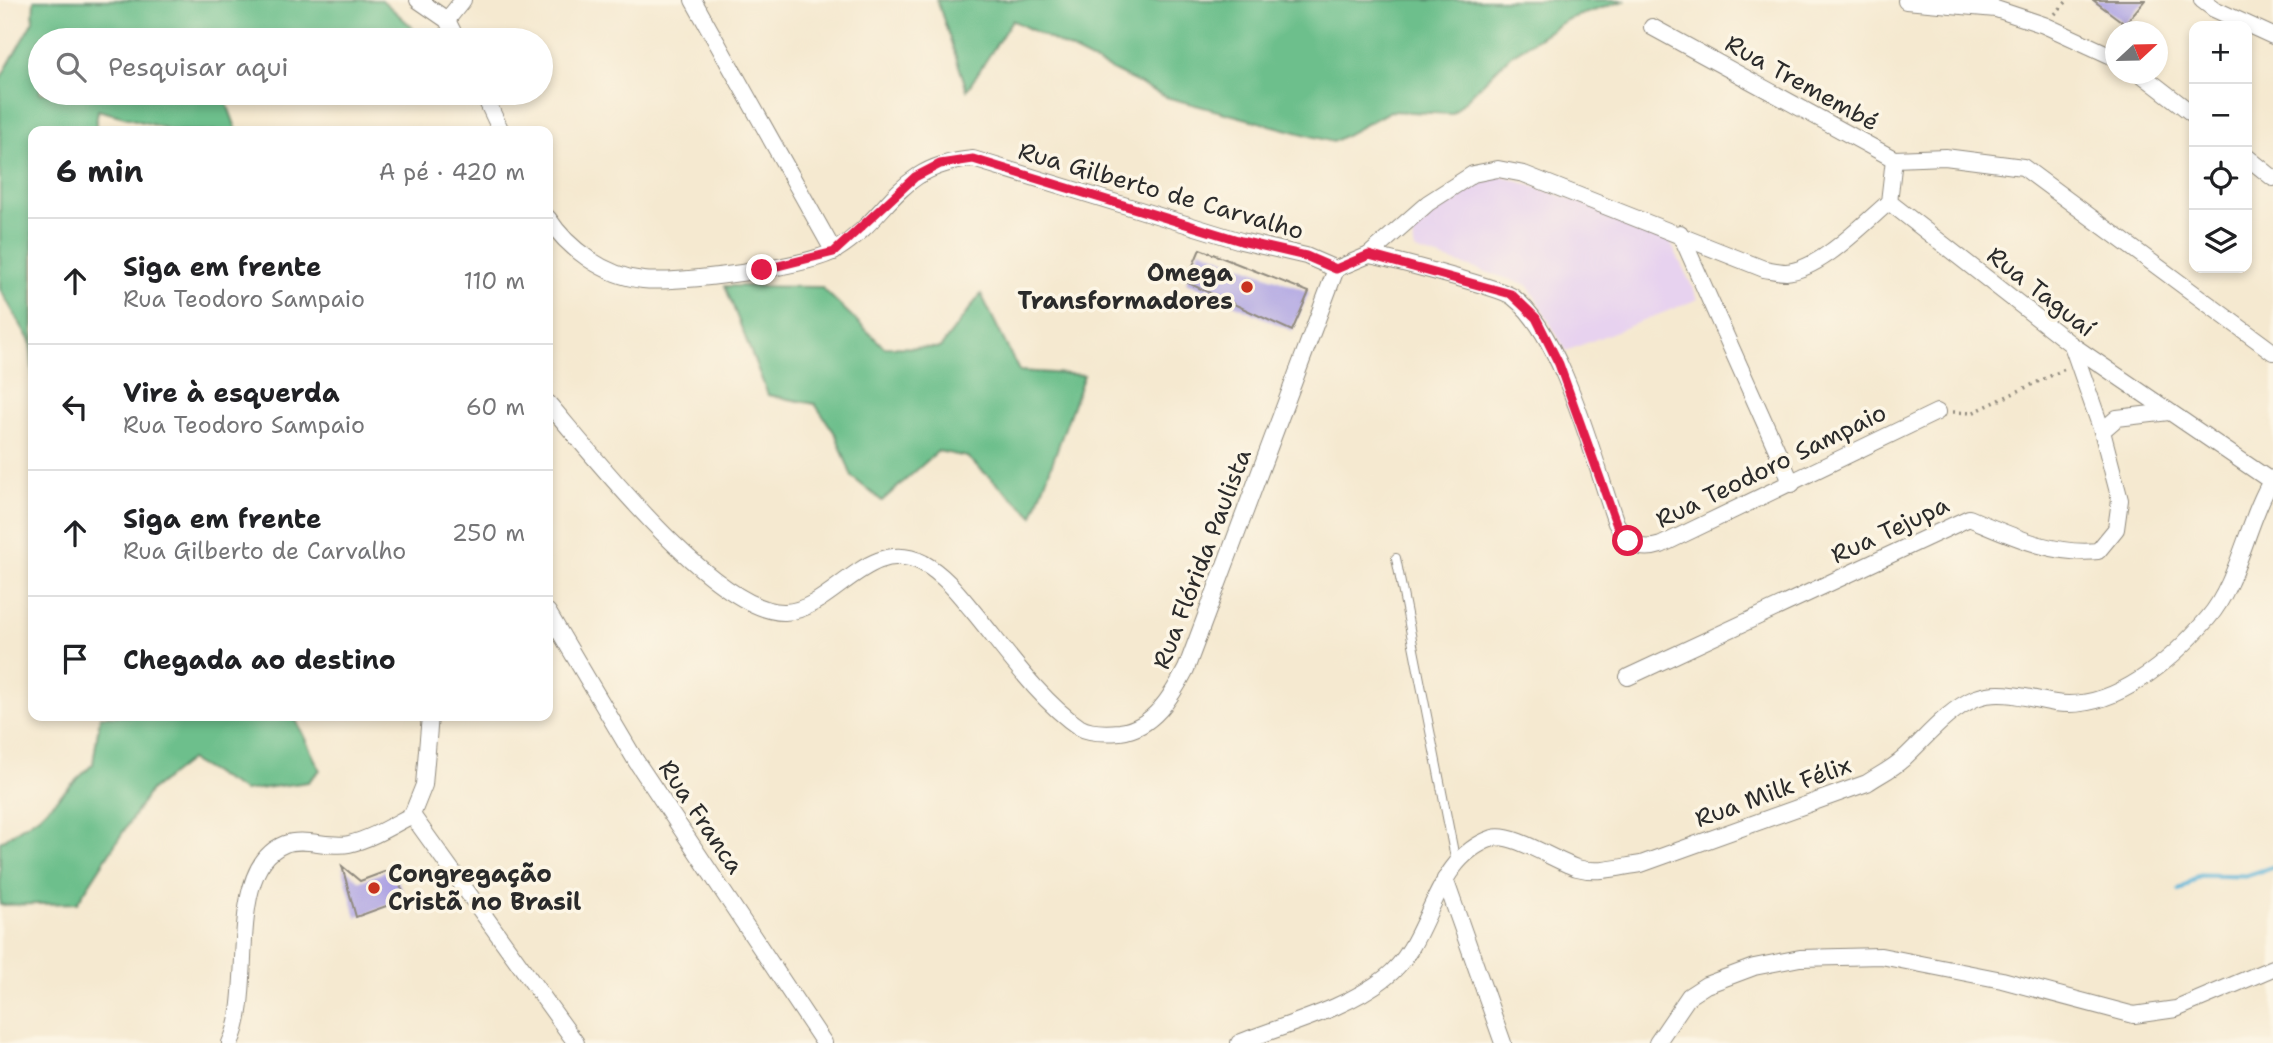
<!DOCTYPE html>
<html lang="pt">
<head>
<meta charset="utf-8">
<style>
  :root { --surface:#fff; --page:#f6f6f6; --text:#202124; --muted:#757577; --line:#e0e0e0 }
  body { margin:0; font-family:"Shantell Sans",sans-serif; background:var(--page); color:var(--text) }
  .controls { position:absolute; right:21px; top:21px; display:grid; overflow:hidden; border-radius:14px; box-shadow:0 4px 10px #0003 }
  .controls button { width:63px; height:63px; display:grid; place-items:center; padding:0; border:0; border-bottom:2px solid var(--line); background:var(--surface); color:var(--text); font:35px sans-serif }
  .compass { position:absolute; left:2105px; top:21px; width:63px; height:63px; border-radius:50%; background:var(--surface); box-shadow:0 4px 10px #0003; rotate:68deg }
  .stop { position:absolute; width:21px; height:21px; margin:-16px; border:5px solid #e11d48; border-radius:50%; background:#fff }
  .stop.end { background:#e11d48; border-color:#fff; box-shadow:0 2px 7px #0008 }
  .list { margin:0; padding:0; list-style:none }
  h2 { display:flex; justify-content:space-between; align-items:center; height:91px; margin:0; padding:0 28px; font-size:30px }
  h2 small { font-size:23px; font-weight:400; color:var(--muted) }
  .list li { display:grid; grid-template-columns:46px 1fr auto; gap:21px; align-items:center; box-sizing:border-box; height:126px; padding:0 28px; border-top:2px solid var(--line) }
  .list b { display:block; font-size:26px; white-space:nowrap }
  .list p { margin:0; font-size:23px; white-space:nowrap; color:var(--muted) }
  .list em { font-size:23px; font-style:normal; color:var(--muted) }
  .icon { flex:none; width:38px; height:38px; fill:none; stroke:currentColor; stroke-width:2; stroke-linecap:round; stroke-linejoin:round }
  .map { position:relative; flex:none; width:2273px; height:1043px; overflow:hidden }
  .search { position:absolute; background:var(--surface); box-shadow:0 4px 10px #0003; left:28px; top:28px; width:525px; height:77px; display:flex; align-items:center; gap:18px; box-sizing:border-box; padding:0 24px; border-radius:38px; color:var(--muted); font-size:26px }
  .panel { position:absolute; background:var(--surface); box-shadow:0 4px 10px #0003; left:28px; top:126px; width:525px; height:595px; border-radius:14px }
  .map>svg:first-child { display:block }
  .built { fill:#e7d2ef }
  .forest { fill:#6dbf8c; stroke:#4c755c; stroke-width:2 }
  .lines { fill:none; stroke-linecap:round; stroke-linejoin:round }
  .stream { stroke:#5ab3d7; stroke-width:5 }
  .building { fill:#a99fe3 }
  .service-casing { stroke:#908a7e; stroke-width:10 }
  .minor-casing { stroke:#908a7e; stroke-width:18 }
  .path { stroke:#908a7e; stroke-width:3.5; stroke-dasharray:2 5; stroke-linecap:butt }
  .service { stroke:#fff; stroke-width:8 }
  .minor { stroke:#fff; stroke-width:16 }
  .route { stroke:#e11d48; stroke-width:9 }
  .poi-dot { fill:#c8321e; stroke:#fcf5e5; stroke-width:2.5 }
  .labels { text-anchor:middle; stroke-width:7; stroke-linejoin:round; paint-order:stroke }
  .street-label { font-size:24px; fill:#2b2b2b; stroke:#fcf5e5 }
  .poi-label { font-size:24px; font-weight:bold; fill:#2b2b2b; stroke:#fcf5e5; text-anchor:end }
</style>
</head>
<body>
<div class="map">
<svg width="2273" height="1043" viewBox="0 0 2273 1043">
  <rect width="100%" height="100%" fill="#fcf5e5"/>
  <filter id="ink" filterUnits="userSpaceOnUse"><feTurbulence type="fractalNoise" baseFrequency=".0143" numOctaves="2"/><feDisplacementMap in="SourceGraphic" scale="14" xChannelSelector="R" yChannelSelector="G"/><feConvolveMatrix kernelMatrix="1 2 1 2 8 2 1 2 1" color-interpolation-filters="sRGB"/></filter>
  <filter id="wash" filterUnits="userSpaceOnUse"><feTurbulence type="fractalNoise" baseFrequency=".00686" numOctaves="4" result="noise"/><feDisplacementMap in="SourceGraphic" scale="28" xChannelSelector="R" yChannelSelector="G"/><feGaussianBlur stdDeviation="1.57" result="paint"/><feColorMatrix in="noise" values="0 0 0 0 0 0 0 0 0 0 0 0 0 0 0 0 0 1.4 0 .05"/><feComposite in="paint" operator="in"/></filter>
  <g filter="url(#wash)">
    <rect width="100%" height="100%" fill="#f5e9d0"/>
    <path class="built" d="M1491,172L1665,231L1698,299L1566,351L1528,285L1415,250L1411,230L1446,195Z"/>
    <g class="forest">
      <path d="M34,0H382L411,26L421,40H40V93H223L237,131H176L98,110L95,131H33V377L30,341L0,289V79L33,21Z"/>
      <path d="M937,0H1627L1568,19L1510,56L1452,114L1390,111L1333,142L1166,97L1012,20L967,90Z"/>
      <path d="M308,93H368L336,104Z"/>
      <path d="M725,286L821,287L884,347L940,348L981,294L1019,371L1084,375L1033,516L967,457L938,451L882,501L852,477L836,435L815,404L768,395Z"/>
      <path d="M100,716H294L320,770L308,782L244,791L190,760L149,792L77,903L0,905V842L39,816L93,764Z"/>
    </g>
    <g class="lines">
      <path class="stream" d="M2180,890L2200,875L2246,876L2273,867"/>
    </g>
    <g id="blocks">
      <g class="building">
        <path d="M2093,0H2145L2125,24Z"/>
        <path d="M1200,249L1309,292L1292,331L1186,282Z"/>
        <path d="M342,866L360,881L392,869L404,894L394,899L392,904L356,917Z"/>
      </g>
    </g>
  </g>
  <g filter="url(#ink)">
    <use href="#blocks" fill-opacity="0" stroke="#908a7e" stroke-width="2"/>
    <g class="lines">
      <g class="service-casing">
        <path id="service" d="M1396,558L1456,863"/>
      </g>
      <g class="minor-casing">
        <g id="minor">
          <path d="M418,0L447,20L457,40"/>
          <path d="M693,0L834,252"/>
          <path d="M2202,0L2214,9L2273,36"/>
          <path d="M1906,1L1996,9L2044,25L2116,58"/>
          <path d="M447,20L463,0"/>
          <path d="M1652,27L1894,159"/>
          <path d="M2141,74L2194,115"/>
          <path d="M483,93L501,131"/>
          <path d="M2247,157L2273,178"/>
          <path d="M1889,202L2072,345L2271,481"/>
          <path d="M548,218C568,249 605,276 643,280C676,284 809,267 836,250C891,216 896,165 973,159L1241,241L1306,256L1336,269L1369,255L1428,203L1473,174L1498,169L1524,174L1764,269C1771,270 1779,272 1786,272C1820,270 1863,224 1889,202L1894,159L1945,157L2023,167L2273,352"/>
          <path d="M1680,233L1792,484"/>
          <path d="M1369,255C1389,259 1502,288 1513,297C1563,335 1594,462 1616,523C1628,542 1637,553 1661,545L1937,412"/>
          <path d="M2072,345L2102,431"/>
          <path d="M548,403C592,454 716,614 785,612C833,610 868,535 923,563C943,574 958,593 972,610C1003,647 1039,700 1079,727C1090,734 1108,733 1120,732C1153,728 1172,696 1186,669L1336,269"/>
          <path d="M548,612L636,761L824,1043"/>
          <path d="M1628,677L1969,518C2010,535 2053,556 2098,551L2116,529L2120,500L2102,431L2117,418L2169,412"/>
          <path d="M412,815L576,1043"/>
          <path d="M1445,879L1503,1043"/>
          <path d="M230,1043C256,992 224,868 285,844C303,837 330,848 349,844C371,839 393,825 412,815L424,785L430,716"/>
          <path d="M1239,1043C1286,1024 1344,1010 1385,978C1434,941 1429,860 1493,838C1512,832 1557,862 1577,868C1598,874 1620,867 1641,864L1867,783C1879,775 1892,769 1903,759C1925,739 1947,710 1976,698C2001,688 2030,699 2055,703C2114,712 2173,659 2208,618C2238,584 2248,518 2273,478"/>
          <path d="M1657,1043L1689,996L1706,985L1754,967L1800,958L1881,956L2002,980L2134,1015L2176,1009L2273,968"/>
        </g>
      </g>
      <g class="path">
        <path d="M2055,14L2068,0"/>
        <path d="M1953,412L1972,413L2065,369"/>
      </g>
      <use href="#service" class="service"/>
      <use href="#minor" class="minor"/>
    </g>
  </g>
  <g class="lines" filter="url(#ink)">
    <path class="route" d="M762,270L834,252L915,177L940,164L973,159L1241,241L1306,256L1336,269L1369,255L1511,294L1536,318L1559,364L1616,523L1628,541"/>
  </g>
  <g class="poi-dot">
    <circle cx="1247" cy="287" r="7"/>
    <circle cx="374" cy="888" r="7"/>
  </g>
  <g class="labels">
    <g class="street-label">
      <text transform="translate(1802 83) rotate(29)" y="8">Rua Tremembé</text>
      <text transform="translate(1161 191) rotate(16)" y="8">Rua Gilberto de Carvalho</text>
      <text transform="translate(2041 292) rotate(38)" y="8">Rua Taguaí</text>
      <text transform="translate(1771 466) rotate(-26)" y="8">Rua Teodoro Sampaio</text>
      <text transform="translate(1890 530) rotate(-25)" y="8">Rua Tejupa</text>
      <text transform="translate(1202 559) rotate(-69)" y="8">Rua Flórida Paulista</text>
      <text transform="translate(1773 792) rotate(-20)" y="8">Rua Milk Félix</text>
      <text transform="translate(701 817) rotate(56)" y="8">Rua Franca</text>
    </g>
    <g class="poi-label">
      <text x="1233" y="281">Omega<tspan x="1233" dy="28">Transformadores</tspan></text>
      <text x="388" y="882" text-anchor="start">Congregação<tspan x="388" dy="28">Cristã no Brasil</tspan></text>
    </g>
  </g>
</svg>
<div class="controls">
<button>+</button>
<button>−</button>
<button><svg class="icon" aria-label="locate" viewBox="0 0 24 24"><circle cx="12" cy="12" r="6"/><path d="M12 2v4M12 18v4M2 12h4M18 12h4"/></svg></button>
<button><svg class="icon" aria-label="layers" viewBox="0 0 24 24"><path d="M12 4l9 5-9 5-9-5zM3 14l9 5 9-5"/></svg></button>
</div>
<svg class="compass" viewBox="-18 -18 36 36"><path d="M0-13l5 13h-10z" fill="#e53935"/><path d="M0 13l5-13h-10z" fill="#757577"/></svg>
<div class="stop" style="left:1628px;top:541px"></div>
<div class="stop end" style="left:762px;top:270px"></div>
<div class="search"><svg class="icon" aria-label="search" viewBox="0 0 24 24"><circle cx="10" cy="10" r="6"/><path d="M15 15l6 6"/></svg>Pesquisar aqui</div>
<section class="panel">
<h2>6 min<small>A pé · 420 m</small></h2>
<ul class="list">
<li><svg class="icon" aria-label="ahead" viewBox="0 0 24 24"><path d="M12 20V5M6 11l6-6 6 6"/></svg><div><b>Siga em frente</b><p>Rua Teodoro Sampaio</p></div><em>110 m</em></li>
<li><svg class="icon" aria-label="left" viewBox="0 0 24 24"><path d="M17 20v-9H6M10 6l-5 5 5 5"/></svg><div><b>Vire à esquerda</b><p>Rua Teodoro Sampaio</p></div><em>60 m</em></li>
<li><svg class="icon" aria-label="ahead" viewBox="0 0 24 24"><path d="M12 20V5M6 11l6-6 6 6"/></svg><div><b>Siga em frente</b><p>Rua Gilberto de Carvalho</p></div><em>250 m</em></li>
<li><svg class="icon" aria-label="arrive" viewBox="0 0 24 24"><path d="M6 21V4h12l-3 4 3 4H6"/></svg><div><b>Chegada ao destino</b></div></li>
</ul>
</section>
</div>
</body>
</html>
